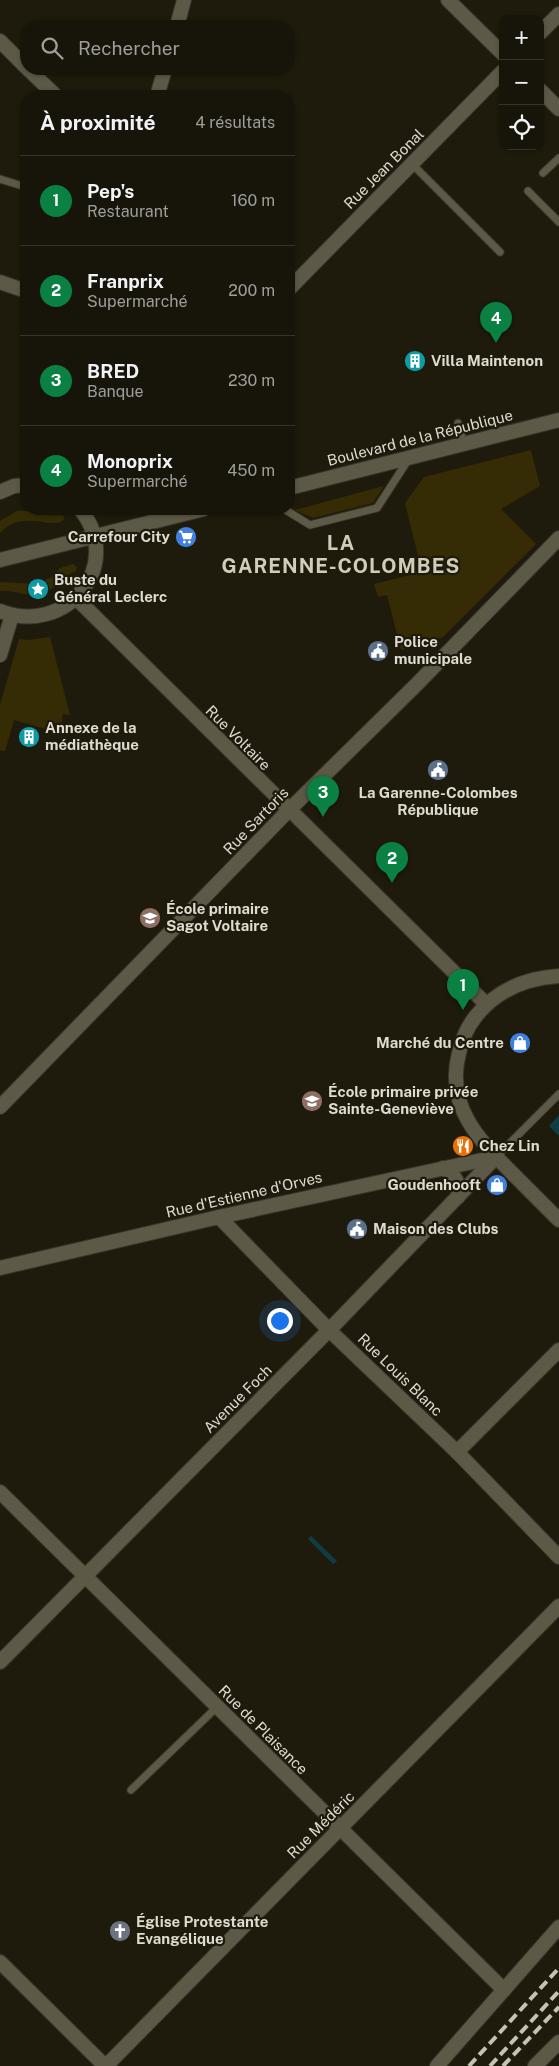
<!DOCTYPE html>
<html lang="fr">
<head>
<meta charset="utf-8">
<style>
  :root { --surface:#171409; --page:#201d12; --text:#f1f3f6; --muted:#9e9e9c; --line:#36332a; --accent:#0b8043 }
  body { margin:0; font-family:"Public Sans",sans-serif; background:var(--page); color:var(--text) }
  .controls { position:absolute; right:15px; top:15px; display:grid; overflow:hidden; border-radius:10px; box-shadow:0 1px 4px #0004 }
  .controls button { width:45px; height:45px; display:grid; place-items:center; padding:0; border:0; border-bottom:1px solid var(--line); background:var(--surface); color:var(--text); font:25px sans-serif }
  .you { position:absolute; left:279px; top:1320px; width:18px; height:18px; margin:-12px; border:4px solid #fff; border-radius:50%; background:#1a73e8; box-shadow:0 0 0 8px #1a73e833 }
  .badge { display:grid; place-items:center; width:32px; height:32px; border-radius:50%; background:var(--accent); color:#fff; font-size:16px; font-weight:700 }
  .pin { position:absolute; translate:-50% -41px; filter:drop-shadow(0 1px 2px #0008) }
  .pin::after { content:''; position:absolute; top:26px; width:18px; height:15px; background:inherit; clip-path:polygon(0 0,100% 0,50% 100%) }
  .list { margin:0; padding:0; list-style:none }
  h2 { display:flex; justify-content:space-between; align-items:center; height:65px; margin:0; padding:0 20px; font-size:21px }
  h2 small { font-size:16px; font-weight:400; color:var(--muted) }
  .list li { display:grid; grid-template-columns:32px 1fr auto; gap:15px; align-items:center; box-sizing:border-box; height:90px; padding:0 20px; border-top:1px solid var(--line) }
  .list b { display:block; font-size:19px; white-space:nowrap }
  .list p { margin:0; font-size:16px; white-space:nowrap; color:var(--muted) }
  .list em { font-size:16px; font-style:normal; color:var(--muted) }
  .icon { flex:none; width:28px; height:28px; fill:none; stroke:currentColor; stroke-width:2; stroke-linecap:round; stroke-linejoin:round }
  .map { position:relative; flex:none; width:559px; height:2066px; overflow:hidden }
  .search { position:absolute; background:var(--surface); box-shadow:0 1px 4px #0004; left:20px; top:20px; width:275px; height:55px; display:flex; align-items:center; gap:12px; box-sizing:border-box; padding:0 18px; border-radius:20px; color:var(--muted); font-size:19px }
  .panel { position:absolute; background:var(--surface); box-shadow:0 1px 4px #0004; left:20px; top:90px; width:275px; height:425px; border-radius:20px }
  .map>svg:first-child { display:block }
  .green { fill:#352c05 }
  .water { fill:#0e3d45 }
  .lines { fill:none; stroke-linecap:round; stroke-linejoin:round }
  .service-casing { stroke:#38352e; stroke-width:9 }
  .minor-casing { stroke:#38352e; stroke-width:16 }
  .secondary-casing { stroke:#38352e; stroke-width:16 }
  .service { stroke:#5c5947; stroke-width:7 }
  .minor { stroke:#5c5947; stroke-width:14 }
  .secondary { stroke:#5c5947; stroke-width:14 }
  .rail { stroke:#c4c1b6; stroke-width:4; stroke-dasharray:10 5; stroke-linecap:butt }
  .labels { text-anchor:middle; stroke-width:4.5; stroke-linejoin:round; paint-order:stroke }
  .street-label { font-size:15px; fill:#dedbd1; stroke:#1f1b0c }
  .poi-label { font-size:15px; font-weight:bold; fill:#dedbd1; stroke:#1f1b0c; text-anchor:start }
  .district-label { font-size:20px; font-weight:bold; letter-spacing:1px; fill:#d2cdb9; stroke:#1f1b0c }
</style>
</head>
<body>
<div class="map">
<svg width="559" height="2066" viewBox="0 0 559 2066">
  <rect width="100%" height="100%" fill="#1f1b0c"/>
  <g class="green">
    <path d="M531,450L540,486L501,509L536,544L443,637L401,650L387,595L378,597L374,584L422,572L405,503L424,477Z"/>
    <path d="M384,486L373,503L313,518L295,510Z"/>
    <path d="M17,511C32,509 46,517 62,515L65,518C56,533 23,507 0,533V521Z"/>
    <path d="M73,564L77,567L76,571C62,576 55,591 39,594C26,597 13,589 0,591V582L35,584L52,577L60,568Z"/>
    <path d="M50,637L70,715L63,714L60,733L14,720L5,751L0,750V705L19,639L29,640Z"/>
  </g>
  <g class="water">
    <path d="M559,1115V1136L549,1126Z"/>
    <path d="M311,1536L337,1561L333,1564L308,1539Z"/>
  </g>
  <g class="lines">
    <g class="service-casing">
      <g id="service">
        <path d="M412,164L500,252"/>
        <path d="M543,173L559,158"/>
        <path d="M0,179L26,187"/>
        <path d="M528,191L559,222"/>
        <path d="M458,423L464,444"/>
        <path d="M284,509L310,525L377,508L408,460"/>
        <path d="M496,1157L559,1094"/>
        <path d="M131,1790L217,1707"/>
      </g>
    </g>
    <g class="minor-casing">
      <g id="minor">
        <path d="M448,0L503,54"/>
        <path d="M177,26L184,0"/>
        <path d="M540,33L559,14"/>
        <path d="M0,41L26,67"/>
        <path d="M28,69L56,96"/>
        <path d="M540,90L559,109"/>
        <path d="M157,96L165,69"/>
        <path d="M0,282L26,291"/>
        <path d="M289,289L503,71"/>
        <path d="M76,598L486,1004"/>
        <path d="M0,655L12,615"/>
        <path d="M559,976C527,978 497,990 476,1016C467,1027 462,1039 459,1053C445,1106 479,1140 513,1174C528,1189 544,1205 559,1220"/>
        <path d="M0,1107L288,811L417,684L559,538"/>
        <path d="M443,1168C456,1176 460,1182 458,1197"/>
        <path d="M219,1217L329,1330L457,1452L559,1557"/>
        <path d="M0,1268L219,1217L496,1157"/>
        <path d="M457,1452L559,1350"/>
        <path d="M0,1492L504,1990"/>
        <path d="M0,1662L337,1322L496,1157"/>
        <path d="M0,1962L105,2066"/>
        <path d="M106,2066L559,1606"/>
        <path d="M437,2066L559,1927"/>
        <path d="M535,2066L559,2042"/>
      </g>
    </g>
    <g class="secondary-casing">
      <g id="secondary">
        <path d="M289,488L559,420"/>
        <path d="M0,492L14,486L26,485"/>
        <path d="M0,560L204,509"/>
        <path d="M0,611C66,637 126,565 80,509"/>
      </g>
    </g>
    <use href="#service" class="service"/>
    <use href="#minor" class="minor"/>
    <use href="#secondary" class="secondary"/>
    <g class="rail">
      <path d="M469,2066L559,1968"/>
      <path d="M490,2066L559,1991"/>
      <path d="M503,2066L559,2007"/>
    </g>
  </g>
  <defs>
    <g id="building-disc" transform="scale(1.125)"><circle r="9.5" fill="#0f9aa8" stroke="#1f1b0c"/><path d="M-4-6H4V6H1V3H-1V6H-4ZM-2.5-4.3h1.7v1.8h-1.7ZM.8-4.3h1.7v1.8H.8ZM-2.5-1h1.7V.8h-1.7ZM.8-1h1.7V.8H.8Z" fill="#fff"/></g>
    <g id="supermarket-disc" transform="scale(1.125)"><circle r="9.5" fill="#3f7fe0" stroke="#1f1b0c"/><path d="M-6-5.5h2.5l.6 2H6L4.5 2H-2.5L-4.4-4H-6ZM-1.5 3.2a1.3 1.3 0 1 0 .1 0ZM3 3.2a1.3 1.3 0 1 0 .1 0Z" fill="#fff"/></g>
    <g id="sight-disc" transform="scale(1.125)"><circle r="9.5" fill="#0f9aa8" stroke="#1f1b0c"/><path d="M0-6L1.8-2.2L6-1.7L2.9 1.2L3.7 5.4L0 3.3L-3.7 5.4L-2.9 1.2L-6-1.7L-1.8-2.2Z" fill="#fff"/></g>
    <g id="civic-disc" transform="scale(1.125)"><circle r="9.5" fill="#5c6f8a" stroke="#1f1b0c"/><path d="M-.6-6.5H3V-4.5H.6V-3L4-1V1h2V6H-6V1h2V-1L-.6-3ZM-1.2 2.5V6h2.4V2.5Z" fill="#fff"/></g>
    <g id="school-disc" transform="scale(1.125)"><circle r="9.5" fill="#8d6e63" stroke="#1f1b0c"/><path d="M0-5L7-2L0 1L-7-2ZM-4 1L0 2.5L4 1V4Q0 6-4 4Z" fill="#fff"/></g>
    <g id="shop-disc" transform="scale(1.125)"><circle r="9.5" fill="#3f7fe0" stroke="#1f1b0c"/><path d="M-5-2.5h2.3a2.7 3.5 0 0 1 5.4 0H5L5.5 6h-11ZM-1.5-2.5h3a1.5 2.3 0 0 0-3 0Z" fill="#fff"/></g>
    <g id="restaurant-disc" transform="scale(1.125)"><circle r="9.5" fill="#e8710a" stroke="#1f1b0c"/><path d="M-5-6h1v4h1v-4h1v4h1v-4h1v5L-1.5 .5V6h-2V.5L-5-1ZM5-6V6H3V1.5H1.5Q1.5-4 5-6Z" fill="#fff"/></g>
    <g id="church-disc" transform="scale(1.125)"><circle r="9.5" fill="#6b7280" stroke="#1f1b0c"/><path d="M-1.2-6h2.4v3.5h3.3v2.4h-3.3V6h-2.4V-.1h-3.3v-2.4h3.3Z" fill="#fff"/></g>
  </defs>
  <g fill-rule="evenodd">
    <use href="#building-disc" x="415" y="361"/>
    <use href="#supermarket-disc" x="186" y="537"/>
    <use href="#sight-disc" x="38" y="589"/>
    <use href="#civic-disc" x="378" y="651"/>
    <use href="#building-disc" x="29" y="737"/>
    <use href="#civic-disc" x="438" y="770"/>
    <use href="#school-disc" x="150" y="918"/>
    <use href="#shop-disc" x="520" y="1043"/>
    <use href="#school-disc" x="312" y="1101"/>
    <use href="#restaurant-disc" x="463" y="1146"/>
    <use href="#shop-disc" x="497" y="1185"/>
    <use href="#civic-disc" x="357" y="1229"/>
    <use href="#church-disc" x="120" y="1931"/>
  </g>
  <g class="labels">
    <g class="street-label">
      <text transform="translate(384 169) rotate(-45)" y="5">Rue Jean Bonal</text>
      <text transform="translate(420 438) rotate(-14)" y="5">Boulevard de la République</text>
      <text transform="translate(238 738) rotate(45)" y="5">Rue Voltaire</text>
      <text transform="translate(256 821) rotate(-46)" y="5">Rue Sartoris</text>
      <text transform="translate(244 1195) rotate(-13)" y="5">Rue d'Estienne d'Orves</text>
      <text transform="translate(400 1375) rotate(44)" y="5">Rue Louis Blanc</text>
      <text transform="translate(238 1399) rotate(-45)" y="5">Avenue Foch</text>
      <text transform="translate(263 1730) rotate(45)" y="5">Rue de Plaisance</text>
      <text transform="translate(321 1825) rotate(-45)" y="5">Rue Médéric</text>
    </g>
    <g class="poi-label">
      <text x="431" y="366">Villa Maintenon</text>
      <text x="170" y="542" text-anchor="end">Carrefour City</text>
      <text x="54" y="585">Buste du<tspan x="54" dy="17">Général Leclerc</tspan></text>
      <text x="394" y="647">Police<tspan x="394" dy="17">municipale</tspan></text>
      <text x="45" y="733">Annexe de la<tspan x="45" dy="17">médiathèque</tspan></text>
      <text x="438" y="798" text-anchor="middle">La Garenne-Colombes<tspan x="438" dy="17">République</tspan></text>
      <text x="166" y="914">École primaire<tspan x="166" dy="17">Sagot Voltaire</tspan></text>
      <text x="504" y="1048" text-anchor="end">Marché du Centre</text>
      <text x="328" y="1097">École primaire privée<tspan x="328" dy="17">Sainte-Geneviève</tspan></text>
      <text x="479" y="1151">Chez Lin</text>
      <text x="481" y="1190" text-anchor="end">Goudenhooft</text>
      <text x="373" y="1234">Maison des Clubs</text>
      <text x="136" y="1927">Église Protestante<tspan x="136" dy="17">Evangélique</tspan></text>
    </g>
    <g class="district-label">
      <text x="341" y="550">LA<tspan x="341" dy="23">GARENNE-COLOMBES</tspan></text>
    </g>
  </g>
</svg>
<div class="controls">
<button>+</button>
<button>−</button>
<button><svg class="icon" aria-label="locate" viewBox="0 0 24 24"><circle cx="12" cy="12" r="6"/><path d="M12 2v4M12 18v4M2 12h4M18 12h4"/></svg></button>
</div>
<div class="you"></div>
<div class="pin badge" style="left:463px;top:1010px">1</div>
<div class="pin badge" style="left:392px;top:883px">2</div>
<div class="pin badge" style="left:323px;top:817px">3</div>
<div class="pin badge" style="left:496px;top:343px">4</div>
<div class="search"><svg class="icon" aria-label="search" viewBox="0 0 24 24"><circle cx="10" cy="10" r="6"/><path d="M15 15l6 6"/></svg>Rechercher</div>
<section class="panel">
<h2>À proximité<small>4 résultats</small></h2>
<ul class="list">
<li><span class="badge">1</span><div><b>Pep's</b><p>Restaurant</p></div><em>160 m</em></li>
<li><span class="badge">2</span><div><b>Franprix</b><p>Supermarché</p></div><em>200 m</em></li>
<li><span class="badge">3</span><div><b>BRED</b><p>Banque</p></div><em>230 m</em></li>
<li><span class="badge">4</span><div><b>Monoprix</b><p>Supermarché</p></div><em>450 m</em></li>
</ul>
</section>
</div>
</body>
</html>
